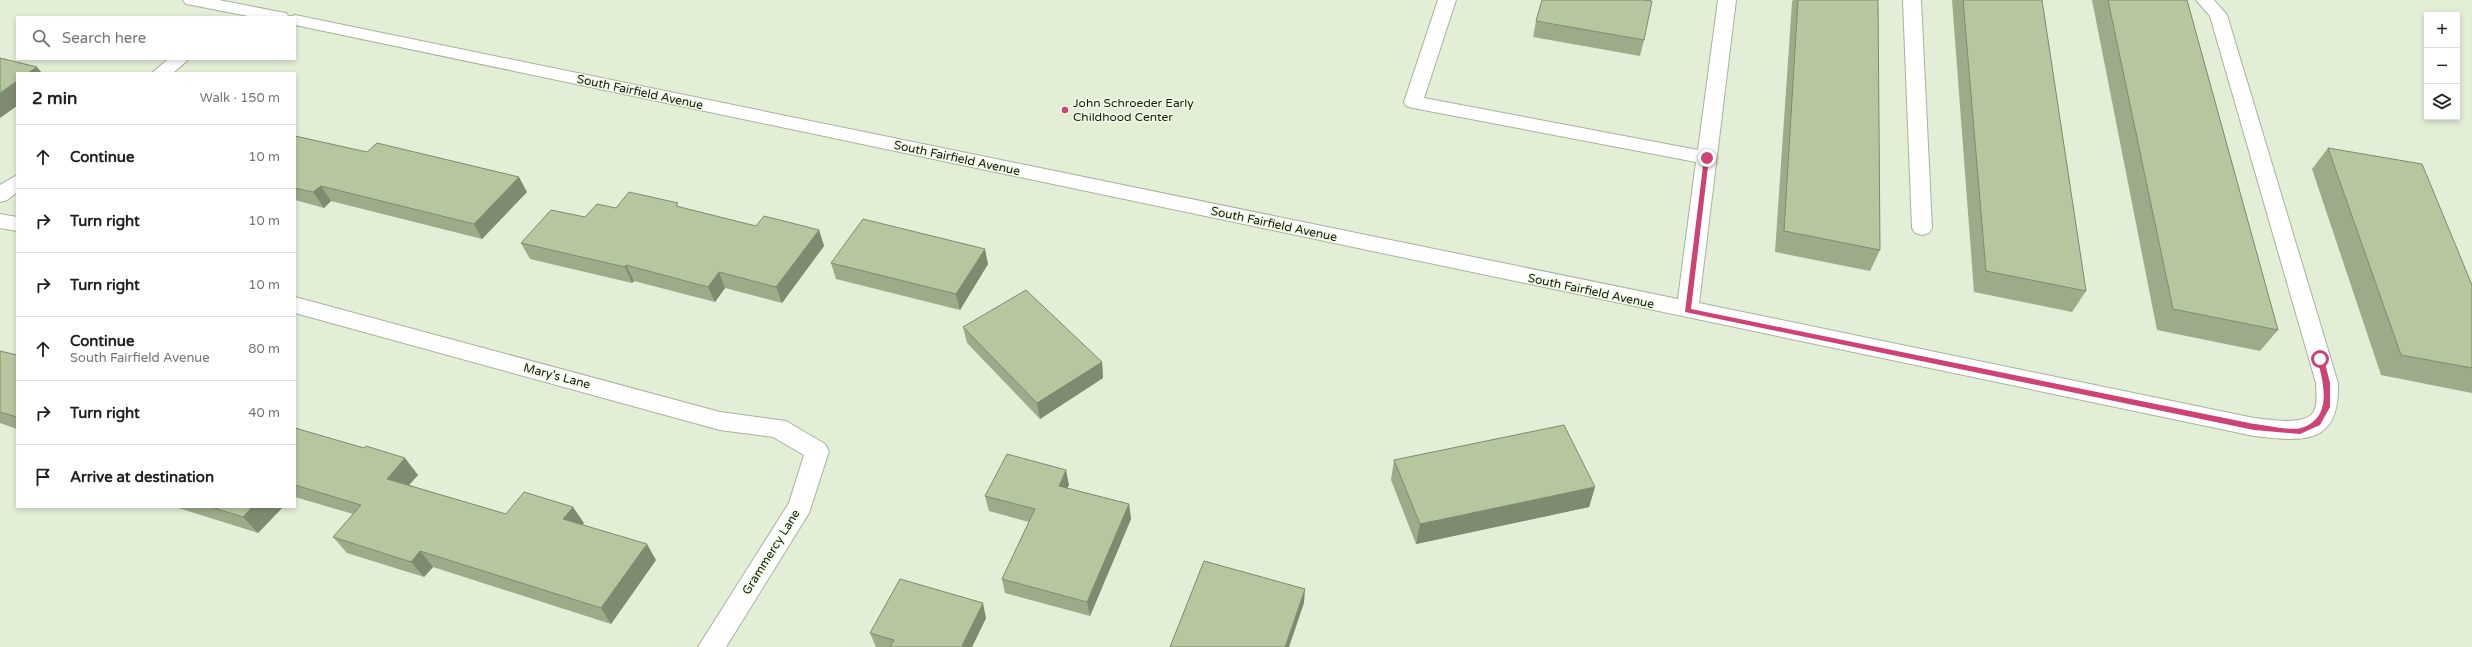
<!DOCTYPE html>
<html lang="en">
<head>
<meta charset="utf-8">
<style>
  :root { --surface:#fff; --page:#f2f2f2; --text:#202124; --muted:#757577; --line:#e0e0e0 }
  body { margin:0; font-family:"Varela Round",sans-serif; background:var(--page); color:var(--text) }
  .controls { position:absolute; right:12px; top:12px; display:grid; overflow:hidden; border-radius:0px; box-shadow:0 2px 6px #0003 }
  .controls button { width:36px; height:36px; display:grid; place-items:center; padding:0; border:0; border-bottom:1px solid var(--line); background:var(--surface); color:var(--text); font:20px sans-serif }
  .stop { position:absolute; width:12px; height:12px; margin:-9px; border:3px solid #ce4274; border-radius:50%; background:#fff }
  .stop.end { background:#ce4274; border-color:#fff; box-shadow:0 1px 4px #0008 }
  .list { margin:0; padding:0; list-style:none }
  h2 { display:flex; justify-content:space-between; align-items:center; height:52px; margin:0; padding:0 16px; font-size:17px }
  h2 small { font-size:13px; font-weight:400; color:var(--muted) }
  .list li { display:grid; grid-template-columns:26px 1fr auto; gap:12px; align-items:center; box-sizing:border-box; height:64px; padding:0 16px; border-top:1px solid var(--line) }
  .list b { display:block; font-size:15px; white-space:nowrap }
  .list p { margin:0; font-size:13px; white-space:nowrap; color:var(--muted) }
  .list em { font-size:13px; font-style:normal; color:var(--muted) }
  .icon { flex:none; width:22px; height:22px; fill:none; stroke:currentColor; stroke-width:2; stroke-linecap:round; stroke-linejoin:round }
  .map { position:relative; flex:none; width:2472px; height:647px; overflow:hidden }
  .search { position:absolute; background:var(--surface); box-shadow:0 2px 6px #0003; left:16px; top:16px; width:280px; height:44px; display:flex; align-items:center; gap:10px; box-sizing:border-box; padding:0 14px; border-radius:0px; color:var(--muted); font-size:15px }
  .panel { position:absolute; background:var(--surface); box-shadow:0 2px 6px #0003; left:16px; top:72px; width:280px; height:436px; border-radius:0px }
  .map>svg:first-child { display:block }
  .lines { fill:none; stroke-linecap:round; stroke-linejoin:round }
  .minor-casing { stroke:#a8b29c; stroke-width:2 }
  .minor { fill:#fff; fill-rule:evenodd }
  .wall { fill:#9dab8a }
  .shaded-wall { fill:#7f8b70 }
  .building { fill:#b6c7a0; stroke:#7f8b70 }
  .route { fill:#ce4274 }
  .poi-dot { fill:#ce4274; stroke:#f0fbe3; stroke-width:1.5 }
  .labels { text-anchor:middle; stroke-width:3; stroke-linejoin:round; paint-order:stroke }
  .street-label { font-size:12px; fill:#161a12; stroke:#f0fbe3 }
  .poi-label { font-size:12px; fill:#161a12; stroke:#f0fbe3; text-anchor:start }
</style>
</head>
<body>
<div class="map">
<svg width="2472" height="647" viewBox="0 0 2472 647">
  <rect width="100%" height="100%" fill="#e3eed6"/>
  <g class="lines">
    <g class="minor-casing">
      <g id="minor">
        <path d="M183,0H219L280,12L286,13L289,17L295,15L1678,299L1696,162L1413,108L1406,106L1404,102L1438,0H1456L1424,98L1698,150L1718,0H1736L1699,303L2254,418C2268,419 2306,427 2314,411C2318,403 2316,392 2316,383L2210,16L2196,0H2214L2227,15L2338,383C2340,445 2304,442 2254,436L295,25V17H253L192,5L186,4Z"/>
        <path d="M1903,0H1921L1932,228L1929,233L1922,235L1915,233L1912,228Z"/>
        <path d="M168,59H189L173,73H152Z"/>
        <path d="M17,175V192L7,200L0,202V185Z"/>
        <path d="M0,214L17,217V231L0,228Z"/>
        <path d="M295,297L720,412L786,421L825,444L829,451L809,513L726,647H698L789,503L804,455L773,437L720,430L295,313Z"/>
      </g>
    </g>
    <use href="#minor" class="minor"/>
  </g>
  <g class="wall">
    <path d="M1793,0H1878L1880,250L1870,271L1775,252L1792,2Z"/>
    <path d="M1952,0H2042L2086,291L2072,312L1974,292Z"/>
    <path d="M2092,0H2187L2278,330L2260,351L2157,330Z"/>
    <path d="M1536,21L1644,40L1640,56L1533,37Z"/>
    <path d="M295,136L527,192L482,239L331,201L324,208L295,200Z"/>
    <path d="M2328,148L2472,285V393L2381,375L2312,169Z"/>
    <path d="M679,207L756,226L819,230L824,246L782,303L725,288L715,302L634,281L632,283L530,259L521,243L585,217L616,208Z"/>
    <path d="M831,263L988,264L960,310L836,279Z"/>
    <path d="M963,327L1102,362L1103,378L1040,419L967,343Z"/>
    <path d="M0,351L17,355V429L0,423Z"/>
    <path d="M295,428L418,475L409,485L506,514L584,523L582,525L656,560L611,624L433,567L424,577L347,553L333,537L353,514L295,497Z"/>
    <path d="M1394,460L1595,487L1589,507L1416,544L1391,480Z"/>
    <path d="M1069,485L1067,488L1129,504L1131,519L1090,616L1005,593L1002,579L1029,522L989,511L985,496Z"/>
    <path d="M175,507H283L258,533Z"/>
    <path d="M986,618L972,647H876L870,633Z"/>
  </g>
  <g class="shaded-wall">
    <path d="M37,67L42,73H28Z"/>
    <path d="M17,81V106L0,118V93Z"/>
    <path d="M519,177L527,192L482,239L474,224Z"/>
    <path d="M321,186L331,201L324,208L313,192Z"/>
    <path d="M819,230L824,246L782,303L776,287Z"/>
    <path d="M985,249L988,264L960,310L956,294Z"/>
    <path d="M626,265L634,281L632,283L625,267Z"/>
    <path d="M719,272L725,288L715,302L708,287Z"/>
    <path d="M1102,362L1103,378L1040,419L1037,403Z"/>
    <path d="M405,458L418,475L400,495L387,479Z"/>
    <path d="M1066,470L1069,485L1061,501L1059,486Z"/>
    <path d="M1595,487L1589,507L1416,544L1420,524Z"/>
    <path d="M1129,504L1131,519L1090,616L1087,602Z"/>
    <path d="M252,507H283L258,533L243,517Z"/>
    <path d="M573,507L584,523L574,535L563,519Z"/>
    <path d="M647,544L656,560L611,624L601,608Z"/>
    <path d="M420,551L433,567L424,577L411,562Z"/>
    <path d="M1305,589L1304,603L1289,647H1285Z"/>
    <path d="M983,603L986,618L972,647H963L962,646Z"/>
  </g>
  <g class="building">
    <path d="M1542,0H1644L1652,1L1644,40L1536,21Z"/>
    <path d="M1798,0H1878L1880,250L1784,231Z"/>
    <path d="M1963,0H2042L2086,291L1986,271Z"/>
    <path d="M2108,0H2187L2278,330L2173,309Z"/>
    <path d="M0,58L37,67L28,73H17V81L0,93Z"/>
    <path d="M295,136L367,152L377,143L519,177L474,224L321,186L313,192L295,188Z"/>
    <path d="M2328,148L2422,164L2472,285V368L2401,355Z"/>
    <path d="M629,192L678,203L676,206L756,226L764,216L819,230L776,287L719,272L708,287L626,265L625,267L521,243L551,210L585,217L597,204L616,208Z"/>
    <path d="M863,219L985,249L956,294L831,263Z"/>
    <path d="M1026,290L1102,362L1037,403L963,327Z"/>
    <path d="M0,351L17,355V417L0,412Z"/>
    <path d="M1564,425L1595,487L1420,524L1394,460Z"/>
    <path d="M295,428L364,448L366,446L405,458L387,479L506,514L524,492L573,507L563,519L647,544L601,608L420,551L411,562L333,537L361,505L295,485Z"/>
    <path d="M1007,454L1066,470L1059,486L1129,504L1087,602L1002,579L1035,509L985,496Z"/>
    <path d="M211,507H252L243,517Z"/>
    <path d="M1204,561L1305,589L1285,647H1170Z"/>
    <path d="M900,579L983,603L962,646L967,647H890L894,640L870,633Z"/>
  </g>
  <path class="route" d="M1707,156L1709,158L1691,309L2254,424C2266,425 2290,431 2301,428C2333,419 2324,383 2317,359L2320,356L2324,359L2330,383V407L2320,425L2300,434L2254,430L1685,312L1704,158Z"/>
  <circle class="poi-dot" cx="1065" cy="110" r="4"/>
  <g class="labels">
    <g class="street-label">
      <text transform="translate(640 92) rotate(12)" y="4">South Fairfield Avenue</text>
      <text transform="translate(957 158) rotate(12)" y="4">South Fairfield Avenue</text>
      <text transform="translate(1274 224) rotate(12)" y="4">South Fairfield Avenue</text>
      <text transform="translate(1591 291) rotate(12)" y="4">South Fairfield Avenue</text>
      <text transform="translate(557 376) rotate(15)" y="4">Mary's Lane</text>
      <text transform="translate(771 552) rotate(-58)" y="4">Grammercy Lane</text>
    </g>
    <g class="poi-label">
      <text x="1073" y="107">John Schroeder Early<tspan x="1073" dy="14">Childhood Center</tspan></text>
    </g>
  </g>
</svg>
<div class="controls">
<button>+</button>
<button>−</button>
<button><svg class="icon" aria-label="layers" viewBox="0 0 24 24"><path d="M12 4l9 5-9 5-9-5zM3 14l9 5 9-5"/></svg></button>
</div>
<div class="stop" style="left:2320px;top:359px"></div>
<div class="stop end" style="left:1707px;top:158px"></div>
<div class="search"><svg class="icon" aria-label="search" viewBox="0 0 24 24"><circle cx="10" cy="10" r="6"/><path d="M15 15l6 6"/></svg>Search here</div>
<section class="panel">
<h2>2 min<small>Walk · 150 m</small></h2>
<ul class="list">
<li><svg class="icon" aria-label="ahead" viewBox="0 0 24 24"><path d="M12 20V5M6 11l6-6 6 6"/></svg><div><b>Continue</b></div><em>10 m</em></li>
<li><svg class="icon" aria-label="right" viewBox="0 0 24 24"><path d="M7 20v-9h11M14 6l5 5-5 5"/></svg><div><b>Turn right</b></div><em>10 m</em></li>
<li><svg class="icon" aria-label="right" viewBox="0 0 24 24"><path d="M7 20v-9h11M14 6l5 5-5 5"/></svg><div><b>Turn right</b></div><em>10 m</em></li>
<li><svg class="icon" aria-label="ahead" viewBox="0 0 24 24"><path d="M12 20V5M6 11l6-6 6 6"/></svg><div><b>Continue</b><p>South Fairfield Avenue</p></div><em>80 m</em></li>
<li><svg class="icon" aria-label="right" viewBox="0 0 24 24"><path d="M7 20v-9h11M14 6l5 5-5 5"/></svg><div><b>Turn right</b></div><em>40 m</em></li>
<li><svg class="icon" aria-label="arrive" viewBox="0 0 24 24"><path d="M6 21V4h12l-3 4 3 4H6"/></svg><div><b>Arrive at destination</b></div></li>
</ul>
</section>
</div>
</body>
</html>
